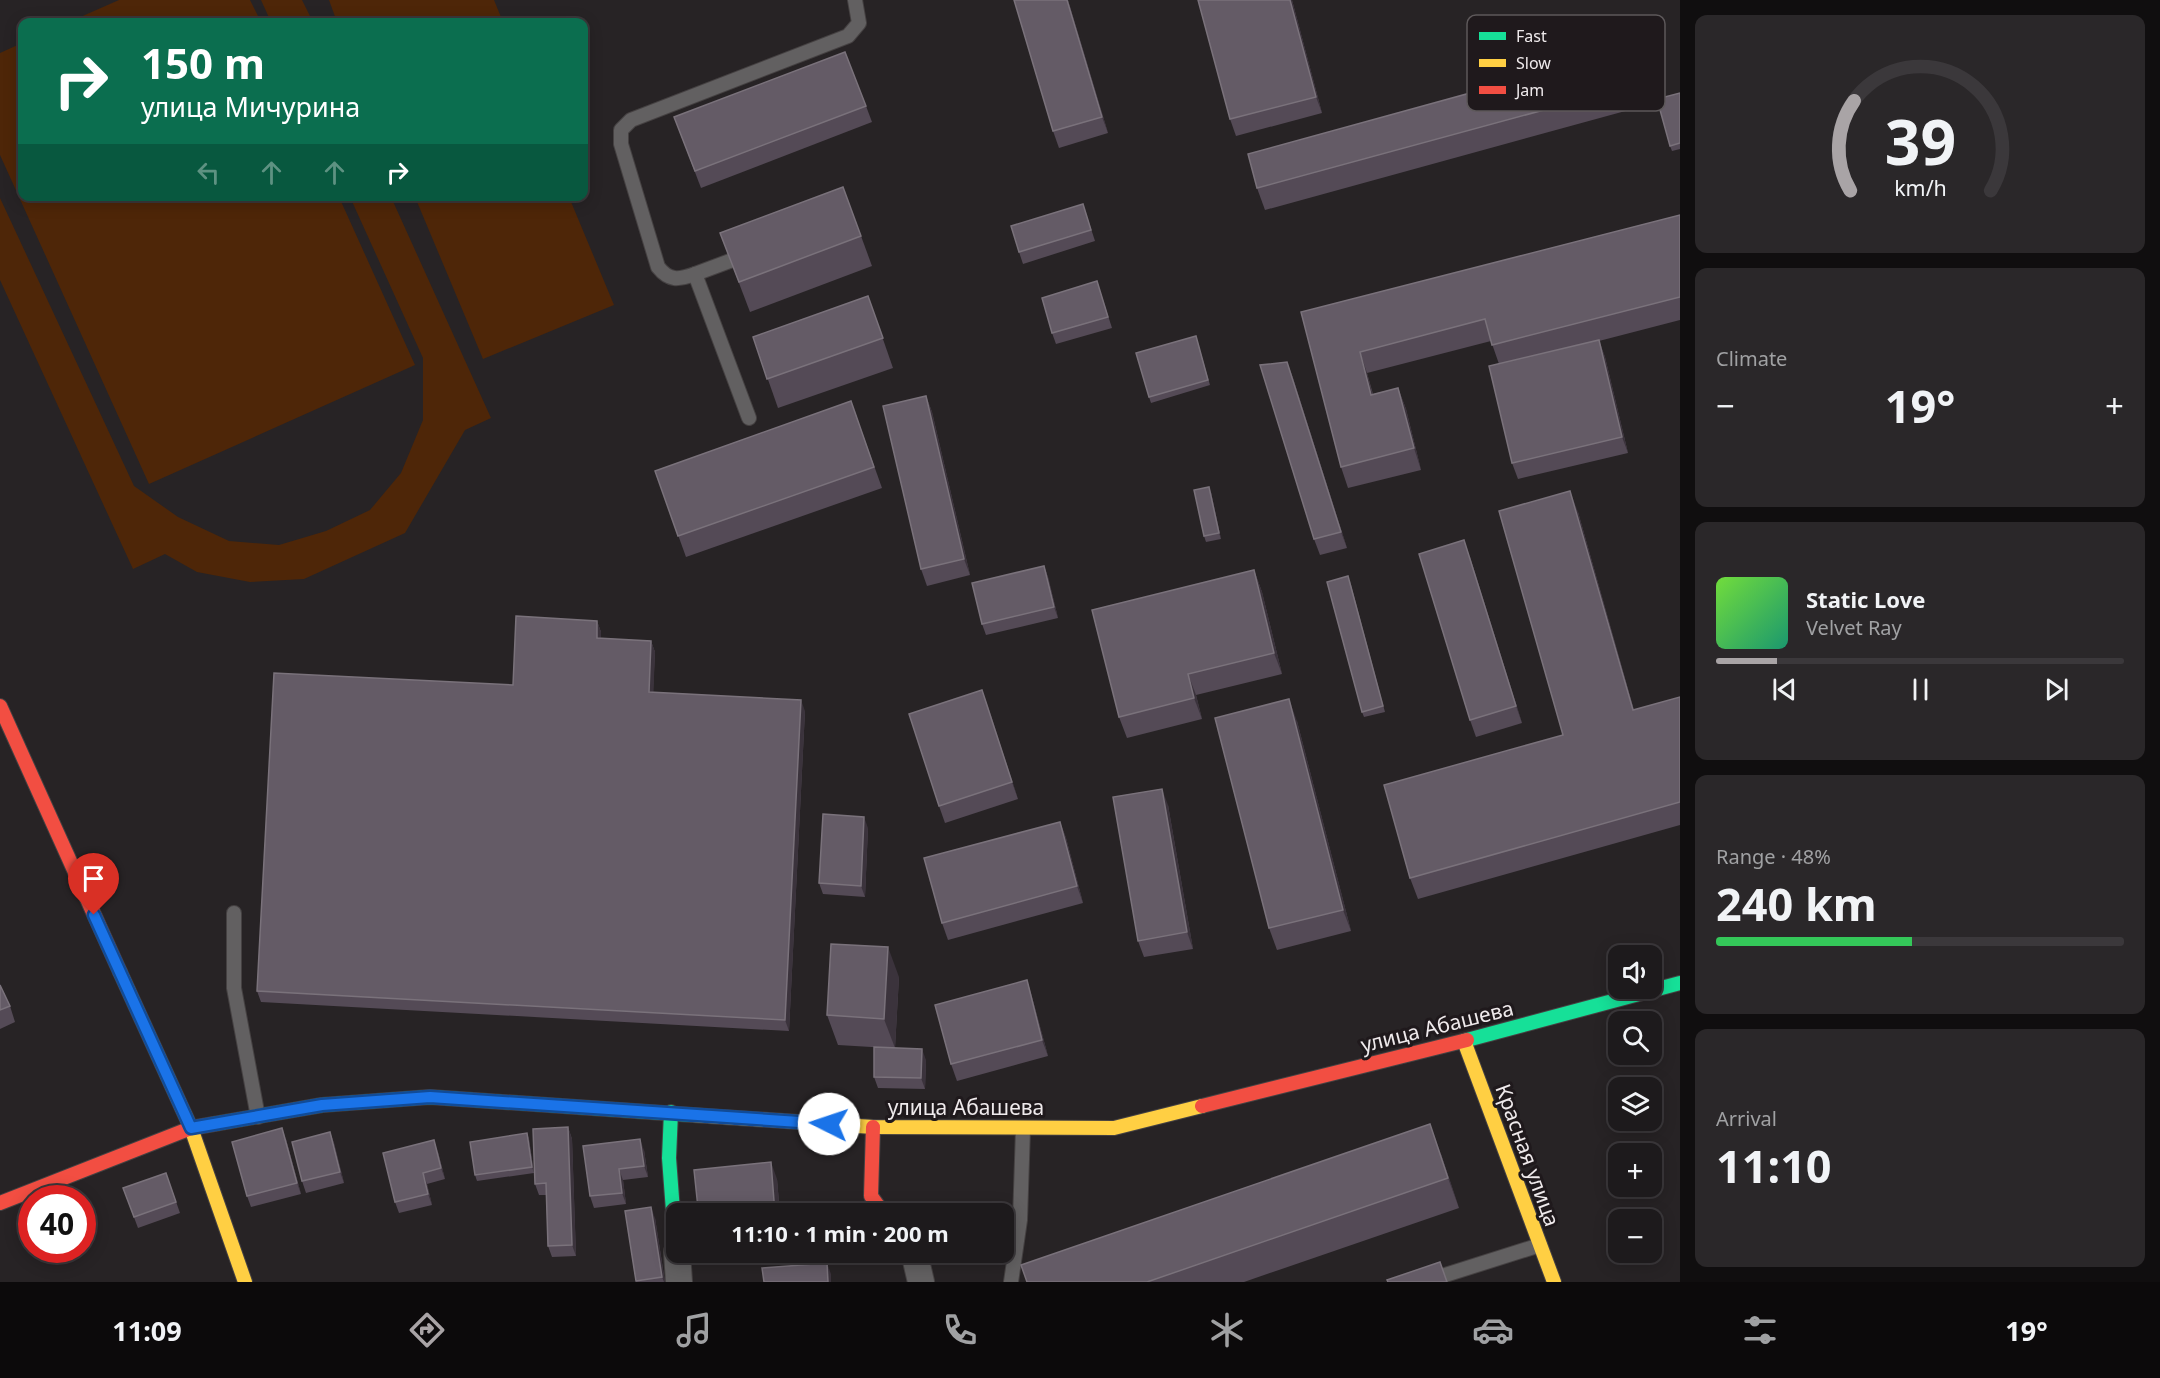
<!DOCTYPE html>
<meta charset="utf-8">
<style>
body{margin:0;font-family:"Noto Sans",sans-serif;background:#2a2729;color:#f1f3f6;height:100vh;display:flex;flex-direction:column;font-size:22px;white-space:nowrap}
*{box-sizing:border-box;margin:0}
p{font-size:20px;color:#a0a1a3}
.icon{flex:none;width:33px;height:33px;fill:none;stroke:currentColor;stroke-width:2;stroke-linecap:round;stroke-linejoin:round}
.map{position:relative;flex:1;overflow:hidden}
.side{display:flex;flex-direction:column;gap:15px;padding:15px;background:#100e0f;width:480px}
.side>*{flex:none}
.guide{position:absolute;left:18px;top:18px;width:570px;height:183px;border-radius:12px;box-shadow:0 3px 15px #0003,0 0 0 2px #3b383b;background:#0b6e4f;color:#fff;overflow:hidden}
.controls{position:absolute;left:1608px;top:945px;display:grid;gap:12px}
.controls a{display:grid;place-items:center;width:54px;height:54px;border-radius:12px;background:#1d1a1c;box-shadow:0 3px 15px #0003,0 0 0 2px #3b383b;font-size:30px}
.speed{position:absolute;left:18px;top:1185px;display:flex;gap:12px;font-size:30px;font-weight:700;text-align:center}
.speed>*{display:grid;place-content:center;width:78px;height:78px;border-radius:50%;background:#1d1a1c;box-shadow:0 3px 15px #0003,0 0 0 2px #3b383b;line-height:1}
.speed .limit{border:9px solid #d22;background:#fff;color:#111}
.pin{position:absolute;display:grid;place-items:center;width:51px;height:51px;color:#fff;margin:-62px -26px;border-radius:50% 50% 50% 0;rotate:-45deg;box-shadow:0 0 6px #0007}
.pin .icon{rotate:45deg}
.me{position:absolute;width:66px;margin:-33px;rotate:274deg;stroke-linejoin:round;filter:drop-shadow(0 0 4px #0008)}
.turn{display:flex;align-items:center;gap:21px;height:126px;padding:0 24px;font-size:27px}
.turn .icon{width:78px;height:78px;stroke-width:2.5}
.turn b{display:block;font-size:42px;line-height:51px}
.lanes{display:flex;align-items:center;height:57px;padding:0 24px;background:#0003;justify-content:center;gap:30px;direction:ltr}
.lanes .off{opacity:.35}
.big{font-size:45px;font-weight:700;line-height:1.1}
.side .widget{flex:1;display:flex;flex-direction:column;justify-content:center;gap:9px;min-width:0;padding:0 21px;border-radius:12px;background:#2a2729}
.side .dial{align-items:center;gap:0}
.dial svg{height:156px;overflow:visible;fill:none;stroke:#3b383b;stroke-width:7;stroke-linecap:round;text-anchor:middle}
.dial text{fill:#f1f3f6;stroke:none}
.song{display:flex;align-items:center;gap:18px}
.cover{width:72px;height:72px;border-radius:9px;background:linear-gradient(135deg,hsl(100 70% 55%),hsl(160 70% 35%))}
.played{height:6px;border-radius:3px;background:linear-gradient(90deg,#a9a4a6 15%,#3b383b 15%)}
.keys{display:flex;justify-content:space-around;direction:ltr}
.heat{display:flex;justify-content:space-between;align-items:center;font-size:33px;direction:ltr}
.charge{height:9px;border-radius:4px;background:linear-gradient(90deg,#34c759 48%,#3b383b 0)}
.trip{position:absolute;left:666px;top:1203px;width:348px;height:60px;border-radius:12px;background:#1d1a1c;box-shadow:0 3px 15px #0003,0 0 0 2px #3b383b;font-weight:700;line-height:60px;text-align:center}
.dock{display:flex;height:96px;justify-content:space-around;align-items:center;background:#0c0a0b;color:#a0a1a3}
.dock .icon{width:42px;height:42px}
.dock .on{color:#a9a4a6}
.dock b{font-size:27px;color:#f1f3f6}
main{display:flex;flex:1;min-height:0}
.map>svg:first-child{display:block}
.pitch{fill:#4e2608}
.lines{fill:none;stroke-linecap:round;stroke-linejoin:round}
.lane-casing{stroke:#454142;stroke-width:16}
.street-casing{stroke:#454142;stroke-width:28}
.fast-casing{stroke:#454142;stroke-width:16}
.slow-casing{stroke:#454142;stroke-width:16}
.jam-casing{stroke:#454142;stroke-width:16}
.lane{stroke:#626061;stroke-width:14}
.street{stroke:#626061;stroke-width:26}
.fast{stroke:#16e098;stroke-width:14}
.slow{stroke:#ffcf43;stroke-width:14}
.jam{stroke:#f24e42;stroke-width:14}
.wall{fill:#544a56}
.shaded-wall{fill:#3b333c}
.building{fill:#645b66;stroke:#7a727b;stroke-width:1.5}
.route-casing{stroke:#114b97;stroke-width:15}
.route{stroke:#1a73e8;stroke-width:10}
.labels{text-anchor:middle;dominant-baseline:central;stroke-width:6;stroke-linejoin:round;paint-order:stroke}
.street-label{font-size:21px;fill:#efeaec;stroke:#1f191c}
.key{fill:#1f191c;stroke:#5d585a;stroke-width:1.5}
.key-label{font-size:16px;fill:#efeaec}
</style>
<main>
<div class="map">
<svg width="1680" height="1282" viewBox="0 0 1680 1282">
<rect width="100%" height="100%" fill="#272325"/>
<g class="pitch">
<polygon points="119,0 250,0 261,22 69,22"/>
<polygon points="261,0 302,0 313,22 271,22"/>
<polygon points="329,0 494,0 503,22 337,22"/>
<polygon points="22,43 22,196 339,197 415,365 149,484 0,155 0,53"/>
<polygon points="350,197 391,197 491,418 465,430 405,533 304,579 250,582 197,572 165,554 133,569 0,280 0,198 134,486 178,517 229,541 279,545 326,531 370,510 401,473 423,420 423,358"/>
<polygon points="415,197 569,197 614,305 483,359"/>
</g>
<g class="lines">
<defs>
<g id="lane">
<polyline points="695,274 746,255"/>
<path d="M749,418L695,274C678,280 669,281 658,267L621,144V130L631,120L848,36L859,23L855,0"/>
<polyline points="234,913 234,988 258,1117"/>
<polyline points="1011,1282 1020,1220 1023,1129"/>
<polyline points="1423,1282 1540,1245"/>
</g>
<g id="street">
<polyline points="677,1252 679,1282"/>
<polyline points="914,1252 921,1282"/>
</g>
<g id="fast">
<polyline points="1467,1040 1680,983"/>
<polyline points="671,1112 669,1158 676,1251"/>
<polyline points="214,1124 322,1105 430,1097 693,1115"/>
</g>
<g id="slow">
<polyline points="120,972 191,1128 245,1282"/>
<polyline points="1464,1041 1554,1282"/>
<polyline points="693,1115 873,1127 1114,1128 1202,1106"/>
</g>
<g id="jam">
<polyline points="0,706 120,972"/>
<polyline points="1202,1106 1467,1040"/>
<polyline points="873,1127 871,1196 884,1214"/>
<polyline points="0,1203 191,1128 214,1124"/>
</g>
</defs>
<use href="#lane" class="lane-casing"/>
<use href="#street" class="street-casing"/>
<use href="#fast" class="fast-casing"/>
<use href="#slow" class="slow-casing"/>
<use href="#jam" class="jam-casing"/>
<use href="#lane" class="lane"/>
<use href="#street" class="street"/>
<use href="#fast" class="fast"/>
<use href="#slow" class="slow"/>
<use href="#jam" class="jam"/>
</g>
<g class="wall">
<polygon points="1068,0 1108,133 1059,148 1053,131"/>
<polygon points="1292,0 1322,113 1236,136 1230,119"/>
<polygon points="1619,76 1629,110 1265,210 1257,188"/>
<polygon points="1680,93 1680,149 1672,151 1670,146"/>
<polygon points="866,106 872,122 701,188 674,117"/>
<polygon points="1083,204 1095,241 1023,264 1019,252"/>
<polygon points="1680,215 1680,320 1599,341 1605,357 1628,453 1518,479 1512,463 1499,364 1491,341 1367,373 1373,394 1398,388 1406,409 1421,470 1348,488 1341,467 1301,312"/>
<polygon points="720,233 861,236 872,266 750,312"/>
<polygon points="1097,281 1112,328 1056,344 1052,333"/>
<polygon points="868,296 893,368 778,408 753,337"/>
<polygon points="1196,336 1210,385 1151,403 1149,397"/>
<polygon points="1287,362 1293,378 1347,548 1320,555 1314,539"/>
<polygon points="926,396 932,412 970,575 927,586 921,569"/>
<polygon points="851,401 882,488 686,557 655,471"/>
<polygon points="1211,492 1221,539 1206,542 1204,536"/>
<polygon points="1578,512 1634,710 1680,697 1680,825 1418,899 1410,878 1563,735"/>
<polygon points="1470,557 1522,723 1476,737 1470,720"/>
<polygon points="1044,566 1048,577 1058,618 986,635 982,624"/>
<polygon points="1254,570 1262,592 1282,674 1196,695 1202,719 1127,738 1119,717"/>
<polygon points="1350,581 1385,712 1364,717 1362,712"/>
<polygon points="597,621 601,632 601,638 651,641 655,652 653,692 805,711 789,1031 261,1002 257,991 513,685"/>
<polygon points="982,690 1018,799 945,823 939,806"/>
<polygon points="1297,721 1351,931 1277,950 1269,928"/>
<polygon points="1168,805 1193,949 1144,957 1138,941"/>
<polygon points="1060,822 1066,838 1083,903 948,940 942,923"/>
<polygon points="868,828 865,897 823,894 819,883"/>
<polygon points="899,977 895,1048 926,1060 925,1089 878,1088 874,1077 888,1048 838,1045 827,1015"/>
<polygon points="1027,980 1032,997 1048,1056 957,1081 951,1064"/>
<polygon points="0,985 10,1006 15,1022 0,1029"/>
<polygon points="568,1127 572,1139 576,1256 552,1257 548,1246 546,1195 539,1195 535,1184"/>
<polygon points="330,1132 334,1143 344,1183 306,1193 302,1181"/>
<polygon points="527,1133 529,1139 534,1173 477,1181 475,1175"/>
<polygon points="286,1139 301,1194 251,1207 247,1196"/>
<polygon points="583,1146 644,1150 648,1177 623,1180 626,1204 594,1208 590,1196"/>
<polygon points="438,1152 445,1179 427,1184 432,1205 399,1213 395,1202"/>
<polygon points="1441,1154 1459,1208 1244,1282 1027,1282"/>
<polygon points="166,1173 180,1213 138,1228 123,1188"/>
<polygon points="777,1179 780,1214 700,1214 698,1208"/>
<polygon points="625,1211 655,1218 665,1282 636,1282"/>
</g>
<g class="shaded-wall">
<polygon points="1067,0 1068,0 1108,133 1102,117"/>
<polygon points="1290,0 1292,0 1322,113 1316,97"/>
<polygon points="1612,54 1619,76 1629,110 1621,89"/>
<polygon points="1599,340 1605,357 1628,453 1622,437"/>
<polygon points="1360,352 1367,373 1378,416 1371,395"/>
<polygon points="1287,362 1293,378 1347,548 1341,532"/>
<polygon points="1398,388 1406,409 1421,470 1414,448"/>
<polygon points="926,396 932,412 970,575 964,559"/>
<polygon points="1209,487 1211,492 1221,539 1219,533"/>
<polygon points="1570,491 1578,512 1640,732 1633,710"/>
<polygon points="1464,540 1470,557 1522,723 1516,706"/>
<polygon points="1044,566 1048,577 1058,618 1054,607"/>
<polygon points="1254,570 1262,592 1282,674 1274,653"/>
<polygon points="597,621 601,632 601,649 597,638"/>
<polygon points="651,641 655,652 653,703 649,692"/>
<polygon points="1188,674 1196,695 1202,719 1194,698"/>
<polygon points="982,690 988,706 1018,799 1012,782"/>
<polygon points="1289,699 1297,721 1351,931 1343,910"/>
<polygon points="801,700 805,711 789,1031 785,1020"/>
<polygon points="1162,789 1168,805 1193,949 1187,932"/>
<polygon points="864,817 868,828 865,897 861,886"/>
<polygon points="1060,822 1066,838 1083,903 1077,886"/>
<polygon points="888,947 899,977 895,1048 884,1019"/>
<polygon points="1027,980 1032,997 1048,1056 1042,1040"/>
<polygon points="922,1049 926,1060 925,1089 921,1078"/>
<polygon points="1430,1124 1441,1154 1459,1208 1448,1178"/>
<polygon points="568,1127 572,1139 576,1256 572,1245"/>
<polygon points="282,1128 286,1139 301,1194 297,1183"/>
<polygon points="330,1132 334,1143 344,1183 340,1172"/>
<polygon points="527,1133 529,1139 534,1173 532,1167"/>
<polygon points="640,1139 644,1150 648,1177 644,1166"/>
<polygon points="434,1140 438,1152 445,1179 441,1168"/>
<polygon points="771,1162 777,1179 780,1214 775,1214"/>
<polygon points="619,1169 623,1180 626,1204 622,1193"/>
<polygon points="423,1173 427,1184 432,1205 428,1194"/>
<polygon points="651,1207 655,1218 665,1282 664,1282 662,1277"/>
<polygon points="827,1263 831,1274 831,1282 828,1282"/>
</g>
<g class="building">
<polygon points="1014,0 1067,0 1102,117 1053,131"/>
<polygon points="1198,0 1290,0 1316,97 1230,119"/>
<polygon points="845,52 866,106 695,171 674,117"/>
<polygon points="1612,54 1621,89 1257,188 1248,154"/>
<polygon points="1680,93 1680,143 1670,146 1657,99"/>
<polygon points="843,187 861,236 739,282 720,233"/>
<polygon points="1083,204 1091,230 1019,252 1011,226"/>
<polygon points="1680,215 1680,297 1492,345 1485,319 1360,352 1371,395 1398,388 1414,448 1341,467 1301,312"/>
<polygon points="1097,281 1108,317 1052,333 1042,298"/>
<polygon points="868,296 883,338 767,379 753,337"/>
<polygon points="1196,336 1208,380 1149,397 1136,353"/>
<polygon points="1599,340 1622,437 1512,463 1489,366"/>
<polygon points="1287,362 1341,532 1314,539 1260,365"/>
<polygon points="926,396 964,559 921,569 883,406"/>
<polygon points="851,401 874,467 678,536 655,471"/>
<polygon points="1209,487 1219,533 1204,536 1194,490"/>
<polygon points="1570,491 1633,710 1680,697 1680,802 1410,878 1384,785 1563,735 1499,511"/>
<polygon points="1464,540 1516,706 1470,720 1419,554"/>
<polygon points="1044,566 1054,607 982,624 972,583"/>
<polygon points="1254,570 1274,653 1188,674 1194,698 1119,717 1092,610"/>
<polygon points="1348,576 1383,706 1362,712 1327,582"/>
<polygon points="516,616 597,621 597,638 651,641 649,692 801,700 785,1020 257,991 274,673 513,685"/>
<polygon points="982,690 1012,782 939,806 909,714"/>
<polygon points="1289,699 1343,910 1269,928 1215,718"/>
<polygon points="1162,789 1187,932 1138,941 1113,797"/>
<polygon points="823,814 864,817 861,886 819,883"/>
<polygon points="1060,822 1077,886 942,923 924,858"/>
<polygon points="831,944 888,947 884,1019 827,1015"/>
<polygon points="1027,980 1042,1040 951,1064 935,1005"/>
<polygon points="0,985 10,1006 0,1010"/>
<polygon points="874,1047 922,1049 921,1078 874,1077"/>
<polygon points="1430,1124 1448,1178 1147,1282 1027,1282 1021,1265"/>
<polygon points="568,1127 572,1245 548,1246 546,1183 535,1184 533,1129"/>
<polygon points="282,1128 297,1183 247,1196 232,1142"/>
<polygon points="330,1132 340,1172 302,1181 292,1142"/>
<polygon points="527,1133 532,1167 475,1175 470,1142"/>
<polygon points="640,1139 644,1166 619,1169 622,1193 590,1196 583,1146"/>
<polygon points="434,1140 441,1168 423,1173 428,1194 395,1202 383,1153"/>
<polygon points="771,1162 775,1214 723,1214 722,1205 698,1208 694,1170"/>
<polygon points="166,1173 176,1202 134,1217 123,1188"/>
<polygon points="651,1207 662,1277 636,1281 625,1211"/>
<polygon points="1440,1262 1447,1282 1388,1282 1387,1280"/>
<polygon points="827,1263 828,1282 764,1282 762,1268"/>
</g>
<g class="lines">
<defs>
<polyline id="route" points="94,915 191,1128 322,1105 430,1097 829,1124"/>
</defs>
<use href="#route" class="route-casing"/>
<use href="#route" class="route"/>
</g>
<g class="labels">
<g class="street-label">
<text transform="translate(1437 1026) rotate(-14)">улица Абашева</text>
<text x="966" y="1107">улица Абашева</text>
<text transform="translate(1528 1155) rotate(70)">Красная улица</text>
</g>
</g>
<rect x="1467" y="15" width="198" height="96" rx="9" class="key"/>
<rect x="1479" y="32" width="27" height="8" fill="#16e098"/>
<rect x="1479" y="59" width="27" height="8" fill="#ffcf43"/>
<rect x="1479" y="86" width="27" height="8" fill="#f24e42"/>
<g class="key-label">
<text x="1516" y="42">Fast</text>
<text x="1516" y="69">Slow</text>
<text x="1516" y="96">Jam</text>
</g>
</svg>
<div class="controls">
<a><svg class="icon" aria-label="sound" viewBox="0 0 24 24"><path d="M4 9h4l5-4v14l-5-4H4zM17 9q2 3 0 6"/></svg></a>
<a><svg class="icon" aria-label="search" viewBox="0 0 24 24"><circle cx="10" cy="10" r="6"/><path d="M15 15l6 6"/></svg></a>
<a><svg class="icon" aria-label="layers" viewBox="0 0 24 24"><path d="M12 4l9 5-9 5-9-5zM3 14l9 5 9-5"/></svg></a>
<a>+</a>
<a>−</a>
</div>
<div class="speed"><div class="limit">40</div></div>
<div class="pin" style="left:94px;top:915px;background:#d93025"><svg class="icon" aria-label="arrive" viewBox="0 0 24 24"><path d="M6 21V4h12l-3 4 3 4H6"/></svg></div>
<svg class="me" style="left:829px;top:1124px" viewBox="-20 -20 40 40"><circle r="19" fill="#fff"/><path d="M0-13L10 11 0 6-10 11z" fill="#1a73e8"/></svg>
<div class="trip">11:10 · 1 min · 200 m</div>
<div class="guide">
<div class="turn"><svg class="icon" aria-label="right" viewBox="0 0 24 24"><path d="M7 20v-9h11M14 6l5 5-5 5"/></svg><div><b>150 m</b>улица Мичурина</div></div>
<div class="lanes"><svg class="icon off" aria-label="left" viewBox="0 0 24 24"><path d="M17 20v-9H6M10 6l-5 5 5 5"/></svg><svg class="icon off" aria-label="ahead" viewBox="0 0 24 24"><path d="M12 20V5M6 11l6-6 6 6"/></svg><svg class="icon off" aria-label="ahead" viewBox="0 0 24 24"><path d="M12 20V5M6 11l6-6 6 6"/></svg><svg class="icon" aria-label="right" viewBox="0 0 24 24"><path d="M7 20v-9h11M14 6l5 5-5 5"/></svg></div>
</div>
</div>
<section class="side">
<div class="widget dial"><svg viewBox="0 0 100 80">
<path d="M14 69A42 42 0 1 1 86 69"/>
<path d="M14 69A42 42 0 0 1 16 23" stroke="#a9a4a6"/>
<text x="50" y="56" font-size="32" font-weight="700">39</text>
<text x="50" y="72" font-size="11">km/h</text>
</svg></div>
<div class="widget"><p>Climate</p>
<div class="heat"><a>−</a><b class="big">19°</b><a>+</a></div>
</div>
<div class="widget">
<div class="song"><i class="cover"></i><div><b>Static Love</b><p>Velvet Ray</p></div></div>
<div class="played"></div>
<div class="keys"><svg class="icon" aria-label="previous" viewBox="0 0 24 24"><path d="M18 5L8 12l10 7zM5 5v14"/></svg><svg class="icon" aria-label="pause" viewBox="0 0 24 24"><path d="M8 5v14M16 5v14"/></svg><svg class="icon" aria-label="next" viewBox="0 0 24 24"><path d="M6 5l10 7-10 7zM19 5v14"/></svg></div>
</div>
<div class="widget"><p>Range · 48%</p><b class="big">240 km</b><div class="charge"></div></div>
<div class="widget"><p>Arrival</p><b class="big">11:10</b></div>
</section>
</main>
<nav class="dock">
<b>11:09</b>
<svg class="icon on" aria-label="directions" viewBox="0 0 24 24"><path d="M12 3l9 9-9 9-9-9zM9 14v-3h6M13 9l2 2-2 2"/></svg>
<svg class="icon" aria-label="music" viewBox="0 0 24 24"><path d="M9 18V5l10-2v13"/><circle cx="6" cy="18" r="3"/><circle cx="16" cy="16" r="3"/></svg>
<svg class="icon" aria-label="phone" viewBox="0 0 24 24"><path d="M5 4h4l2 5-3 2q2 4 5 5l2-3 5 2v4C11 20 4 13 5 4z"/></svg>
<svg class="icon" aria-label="climate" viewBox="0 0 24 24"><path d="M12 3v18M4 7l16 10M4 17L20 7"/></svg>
<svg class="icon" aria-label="car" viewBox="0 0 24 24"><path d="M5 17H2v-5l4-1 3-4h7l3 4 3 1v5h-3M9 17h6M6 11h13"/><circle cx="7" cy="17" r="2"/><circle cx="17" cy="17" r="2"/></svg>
<svg class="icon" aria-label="filters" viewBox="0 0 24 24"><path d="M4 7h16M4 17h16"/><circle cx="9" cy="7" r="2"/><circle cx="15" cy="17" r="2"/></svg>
<b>19°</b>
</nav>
